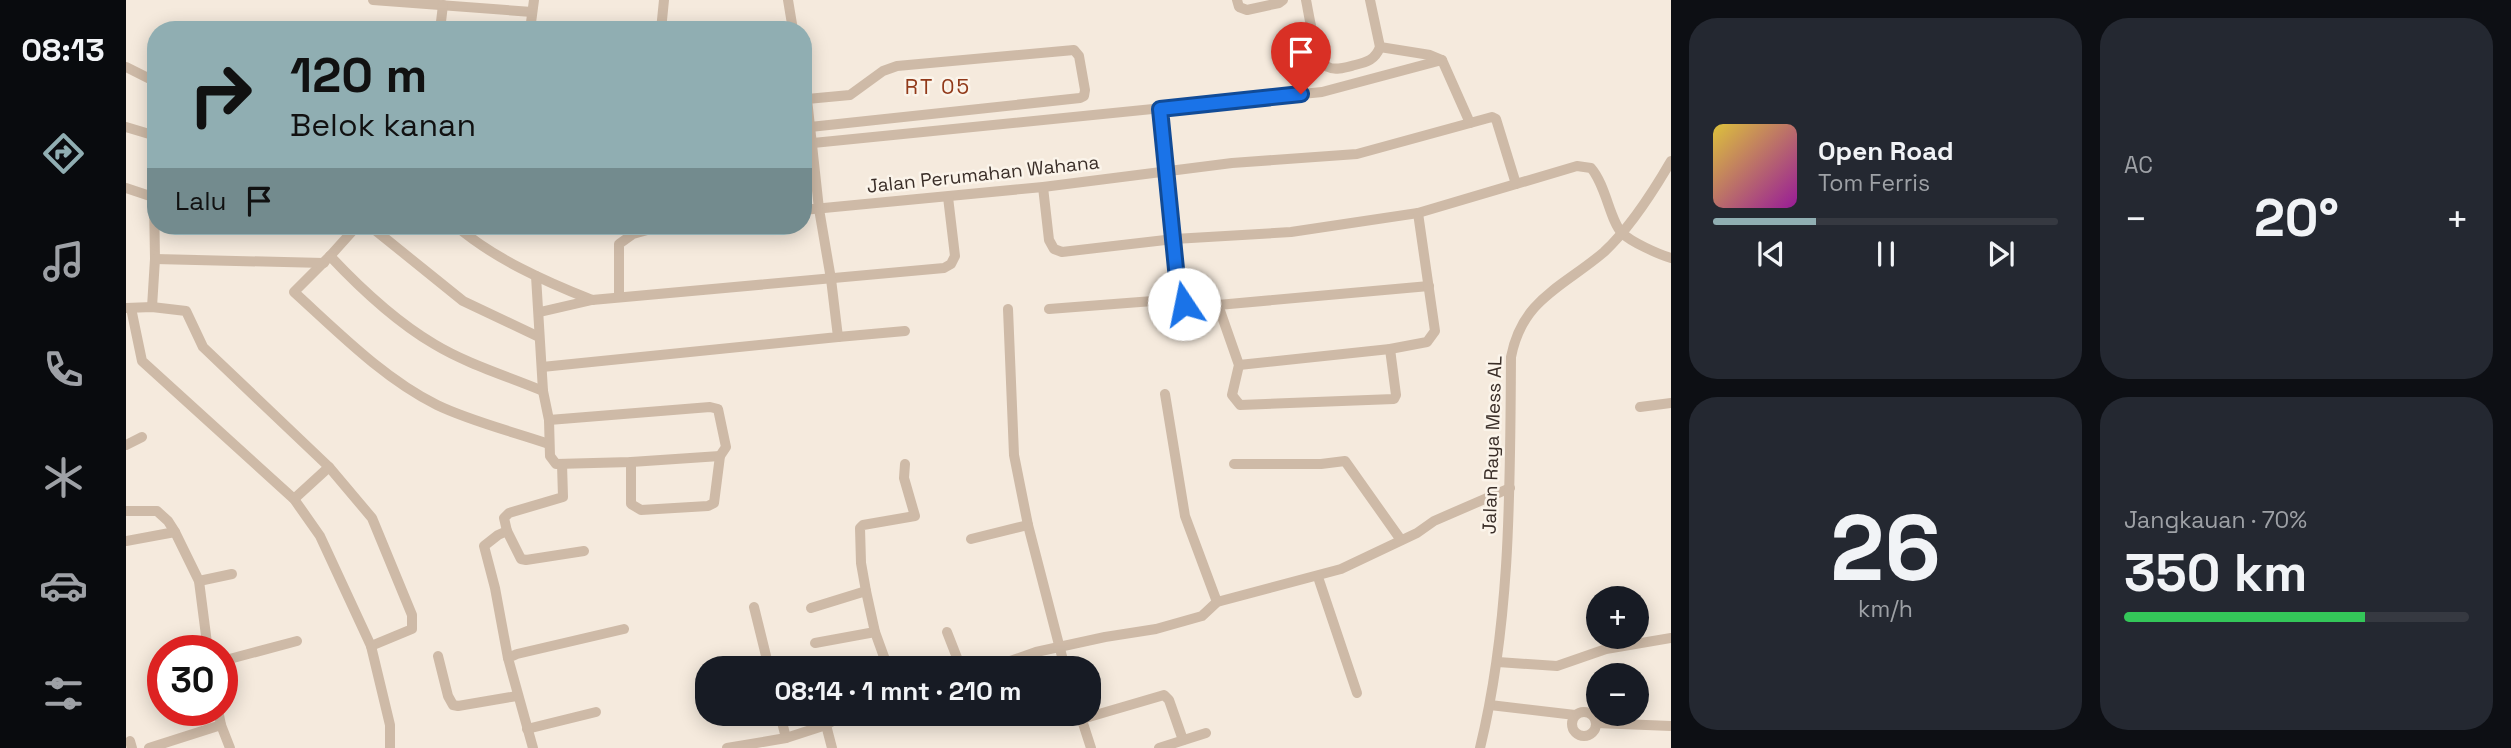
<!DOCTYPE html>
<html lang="id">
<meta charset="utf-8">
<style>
body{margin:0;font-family:"Space Grotesk",sans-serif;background:#242831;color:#f1f3f6;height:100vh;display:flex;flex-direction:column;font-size:26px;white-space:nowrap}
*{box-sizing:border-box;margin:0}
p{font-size:23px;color:#9ea1a6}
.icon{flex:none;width:38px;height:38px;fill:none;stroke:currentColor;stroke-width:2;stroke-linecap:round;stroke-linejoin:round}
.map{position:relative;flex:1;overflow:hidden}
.details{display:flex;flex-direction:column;gap:18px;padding:18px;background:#0d0f14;width:840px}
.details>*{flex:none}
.banner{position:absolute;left:21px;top:21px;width:665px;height:214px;border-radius:28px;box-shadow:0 4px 18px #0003;background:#90aeb2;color:#111;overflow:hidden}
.tools{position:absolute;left:1460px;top:586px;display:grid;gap:14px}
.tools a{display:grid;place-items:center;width:63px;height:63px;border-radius:50%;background:#171b24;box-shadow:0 4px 18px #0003;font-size:35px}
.speed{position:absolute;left:21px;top:635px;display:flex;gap:14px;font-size:35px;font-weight:700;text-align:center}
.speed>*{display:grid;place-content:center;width:91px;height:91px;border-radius:50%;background:#171b24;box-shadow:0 4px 18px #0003;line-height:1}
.speed .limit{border:10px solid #d22;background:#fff;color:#111}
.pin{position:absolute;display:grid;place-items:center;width:60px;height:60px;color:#fff;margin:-72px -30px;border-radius:50% 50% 50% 0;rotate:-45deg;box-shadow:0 0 7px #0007}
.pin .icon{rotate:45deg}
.me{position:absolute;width:77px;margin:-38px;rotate:349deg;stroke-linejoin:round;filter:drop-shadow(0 0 5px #0008)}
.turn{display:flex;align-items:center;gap:24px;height:147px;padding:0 28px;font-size:32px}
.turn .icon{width:91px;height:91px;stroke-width:2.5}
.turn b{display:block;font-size:49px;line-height:60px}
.then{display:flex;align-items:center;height:66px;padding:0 28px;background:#0003;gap:14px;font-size:26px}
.big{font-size:52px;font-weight:700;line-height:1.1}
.details .widget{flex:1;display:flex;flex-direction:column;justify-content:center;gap:10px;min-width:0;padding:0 24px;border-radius:28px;background:#242831}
.details .dial{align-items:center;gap:0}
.dial b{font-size:91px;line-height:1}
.song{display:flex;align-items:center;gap:21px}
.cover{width:84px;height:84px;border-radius:10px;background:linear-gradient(135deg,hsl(50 70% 55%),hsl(300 70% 35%))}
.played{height:7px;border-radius:4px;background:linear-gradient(90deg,#90aeb2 30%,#363941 30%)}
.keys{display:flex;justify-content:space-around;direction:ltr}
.heat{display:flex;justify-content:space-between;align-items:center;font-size:38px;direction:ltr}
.charge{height:10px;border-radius:5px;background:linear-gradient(90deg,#34c759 70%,#363941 0)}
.details .tiles{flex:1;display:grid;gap:18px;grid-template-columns:repeat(2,1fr)}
.trip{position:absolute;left:569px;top:656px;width:406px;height:70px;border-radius:28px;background:#171b24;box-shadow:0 4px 18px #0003;font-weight:700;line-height:70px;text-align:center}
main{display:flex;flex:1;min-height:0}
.tabs{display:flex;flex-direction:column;width:126px;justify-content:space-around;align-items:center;background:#090b0e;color:#9ea1a6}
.tabs .icon{width:49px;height:49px}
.tabs .active{color:#90aeb2}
.tabs b{font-size:32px;color:#f1f3f6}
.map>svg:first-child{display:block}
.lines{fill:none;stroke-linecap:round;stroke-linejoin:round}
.minor{stroke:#cebaa7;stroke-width:10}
.route-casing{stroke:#114b97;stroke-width:18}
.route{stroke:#1a73e8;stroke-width:12}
.labels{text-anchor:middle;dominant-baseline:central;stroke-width:5;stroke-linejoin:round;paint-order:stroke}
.street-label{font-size:19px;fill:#3a2e28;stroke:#fbf4ea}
.neighbourhood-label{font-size:21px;letter-spacing:2px;fill:#913919;stroke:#fbf4ea}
</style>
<main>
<nav class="tabs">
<b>08:13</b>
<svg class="icon active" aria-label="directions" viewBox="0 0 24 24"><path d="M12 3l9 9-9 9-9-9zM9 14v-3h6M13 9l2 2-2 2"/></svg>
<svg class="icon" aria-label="music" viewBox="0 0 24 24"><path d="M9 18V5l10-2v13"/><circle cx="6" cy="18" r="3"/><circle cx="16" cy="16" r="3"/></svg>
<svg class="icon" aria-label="phone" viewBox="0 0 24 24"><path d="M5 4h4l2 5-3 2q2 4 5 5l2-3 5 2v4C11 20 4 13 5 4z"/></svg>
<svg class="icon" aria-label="climate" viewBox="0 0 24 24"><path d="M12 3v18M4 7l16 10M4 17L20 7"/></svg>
<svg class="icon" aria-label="car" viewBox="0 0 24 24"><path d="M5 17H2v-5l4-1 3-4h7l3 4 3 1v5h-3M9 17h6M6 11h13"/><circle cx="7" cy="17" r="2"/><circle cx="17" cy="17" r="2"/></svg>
<svg class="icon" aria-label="filters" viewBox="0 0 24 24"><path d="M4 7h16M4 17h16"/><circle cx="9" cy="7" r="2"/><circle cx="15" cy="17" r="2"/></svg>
</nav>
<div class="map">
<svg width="1545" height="748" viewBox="0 0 1545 748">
<rect width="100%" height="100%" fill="#f5eadd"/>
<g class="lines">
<g class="minor">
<polyline points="247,0 406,12"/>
<polyline points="662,0 667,30"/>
<polyline points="1111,0 1113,7 1121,10 1153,3 1157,0"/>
<path d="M1180,0C1183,14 1189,60 1202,67C1209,71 1221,67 1229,65C1241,62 1249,60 1254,47L1244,0"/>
<polyline points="314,30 317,5"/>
<polyline points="404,30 408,0"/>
<polyline points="535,30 538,0"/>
<polyline points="1254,47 1304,55 1316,60 1344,123"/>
<polyline points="0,67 26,80 29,259 26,307"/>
<polyline points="681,99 724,95 757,71 771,66 948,50 953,56 959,90 958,96 954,98 684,127"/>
<polyline points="1034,109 1053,299"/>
<polyline points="0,127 30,136"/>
<polyline points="677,144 1196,92 1316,60"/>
<path d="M917,187L923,240L928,249L936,252L1048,239L1165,232L1292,213L1451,166L1465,168C1480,185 1484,221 1496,233C1505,242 1532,254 1545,258"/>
<polyline points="0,188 30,198"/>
<polyline points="677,210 917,187 1106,163 1231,154 1366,117 1370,119 1390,184"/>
<path d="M231,226L204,256L168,292C212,332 257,378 311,405C344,421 388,432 423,444"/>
<polyline points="244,226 337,301 413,337"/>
<path d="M330,226C369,259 418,281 466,300L818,268L825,264L829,256L822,197"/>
<path d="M204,256C235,289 269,321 308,344C341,364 381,376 417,391"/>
<polyline points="29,259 198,263"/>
<polyline points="410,276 417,391 423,420 424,456 430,464 505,462 594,456"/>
<polyline points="493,297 493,244 507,234 536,226"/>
<polyline points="1092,305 1113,365 1106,395 1114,405 1268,399 1270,395 1264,349"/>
<polyline points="0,308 26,307 60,311 77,347 203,467 246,518 286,615 286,629 245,646"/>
<polyline points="5,308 16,361 168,499 194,536 245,646 264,725 264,748"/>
<polyline points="882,309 888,455 902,525 939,668"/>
<path d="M923,309L1053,299C1062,310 1079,305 1092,305L1303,286"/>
<polyline points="414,312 466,300"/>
<polyline points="712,337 779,331"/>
<polyline points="1113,365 1264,349 1301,342 1309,331 1292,213"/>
<polyline points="416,367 712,337 705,279 693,209 681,99 677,86"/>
<polyline points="1039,394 1059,516 1091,602"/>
<polyline points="1514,407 1545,403"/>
<polyline points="423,420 584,407 592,409 600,447 594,456 588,503 582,506 515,510 505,504 505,462"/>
<polyline points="0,445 16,437"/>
<polyline points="1108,464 1195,464 1219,461 1275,540"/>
<polyline points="168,499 203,467"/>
<polyline points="0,511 31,511 42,521 49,532 73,581 82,651"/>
<polyline points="381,531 395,559 400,560 458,551"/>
<polyline points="845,539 902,525"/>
<polyline points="0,541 49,532"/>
<polyline points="1192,577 1231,693"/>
<polyline points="73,581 106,574"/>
<polyline points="740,591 735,563 734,528 737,525 789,516 778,478 779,464"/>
<polyline points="628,607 643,668"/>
<polyline points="685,608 740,591 749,632 762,668"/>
<polyline points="821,632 835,668"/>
<polyline points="689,643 749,632"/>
<polyline points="312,656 322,696 327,705 332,706 391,696"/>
<polyline points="382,658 369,588 358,546 372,535 381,531 378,518 383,513 437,497 436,464"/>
<polyline points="96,661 171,641"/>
<polyline points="1372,662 1431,666 1480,649 1545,638"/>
<polyline points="864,668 910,652 979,637 1030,629 1076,616 1091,602 1215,569 1291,533 1308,521 1384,488"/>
<polyline points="1364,705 1449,715"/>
<polyline points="92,710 95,725 104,748"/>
<circle cx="1458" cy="724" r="12"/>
<polyline points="654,714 660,738"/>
<polyline points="954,714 965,748"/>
<polyline points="956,719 1038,695 1043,700 1057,740"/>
<polyline points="1470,723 1545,726"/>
<polyline points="401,729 470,712"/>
<polyline points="4,741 6,748"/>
<polyline points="23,748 95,725"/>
<polyline points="407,748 382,658 391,654 498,629"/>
<polyline points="601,748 660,738 700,725"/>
<polyline points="706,748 700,725 719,714"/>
<polyline points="1033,748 1080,733"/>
<path d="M1354,748C1385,621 1384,488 1385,357C1396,299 1437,287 1478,252C1504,228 1527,192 1545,161"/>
</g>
</g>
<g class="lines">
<defs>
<polyline id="route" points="1058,304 1053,299 1034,109 1175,94"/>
</defs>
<use href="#route" class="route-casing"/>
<use href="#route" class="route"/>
</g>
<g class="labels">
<g class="street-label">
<text transform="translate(857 174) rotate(-6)">Jalan Perumahan Wahana</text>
<text transform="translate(1366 445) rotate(-88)">Jalan Raya Mess AL</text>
</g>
<g class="neighbourhood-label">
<text x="812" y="86">RT 05</text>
</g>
</g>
</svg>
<div class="tools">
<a>+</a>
<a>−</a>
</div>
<div class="speed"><div class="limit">30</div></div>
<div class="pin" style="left:1175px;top:94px;background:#d93025"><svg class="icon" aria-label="arrive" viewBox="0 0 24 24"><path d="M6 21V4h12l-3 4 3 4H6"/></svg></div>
<svg class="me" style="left:1058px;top:304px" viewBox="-20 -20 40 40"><circle r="19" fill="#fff"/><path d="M0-13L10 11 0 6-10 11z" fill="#1a73e8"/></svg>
<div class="trip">08:14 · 1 mnt · 210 m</div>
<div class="banner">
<div class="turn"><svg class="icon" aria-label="right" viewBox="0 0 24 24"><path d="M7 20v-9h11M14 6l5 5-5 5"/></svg><div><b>120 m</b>Belok kanan</div></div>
<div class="then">Lalu<svg class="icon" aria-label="arrive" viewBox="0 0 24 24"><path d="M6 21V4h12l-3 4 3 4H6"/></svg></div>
</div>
</div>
<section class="details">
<div class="tiles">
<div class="widget">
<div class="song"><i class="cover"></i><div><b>Open Road</b><p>Tom Ferris</p></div></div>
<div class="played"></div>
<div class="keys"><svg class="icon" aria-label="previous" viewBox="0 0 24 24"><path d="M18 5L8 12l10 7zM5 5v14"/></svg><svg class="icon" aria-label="pause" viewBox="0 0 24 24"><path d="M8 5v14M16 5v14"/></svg><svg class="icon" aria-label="next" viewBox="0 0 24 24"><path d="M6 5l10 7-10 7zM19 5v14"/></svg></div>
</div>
<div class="widget"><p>AC</p>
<div class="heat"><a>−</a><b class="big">20°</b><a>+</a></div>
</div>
<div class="widget dial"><b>26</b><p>km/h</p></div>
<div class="widget"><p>Jangkauan · 70%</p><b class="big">350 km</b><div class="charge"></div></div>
</div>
</section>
</main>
